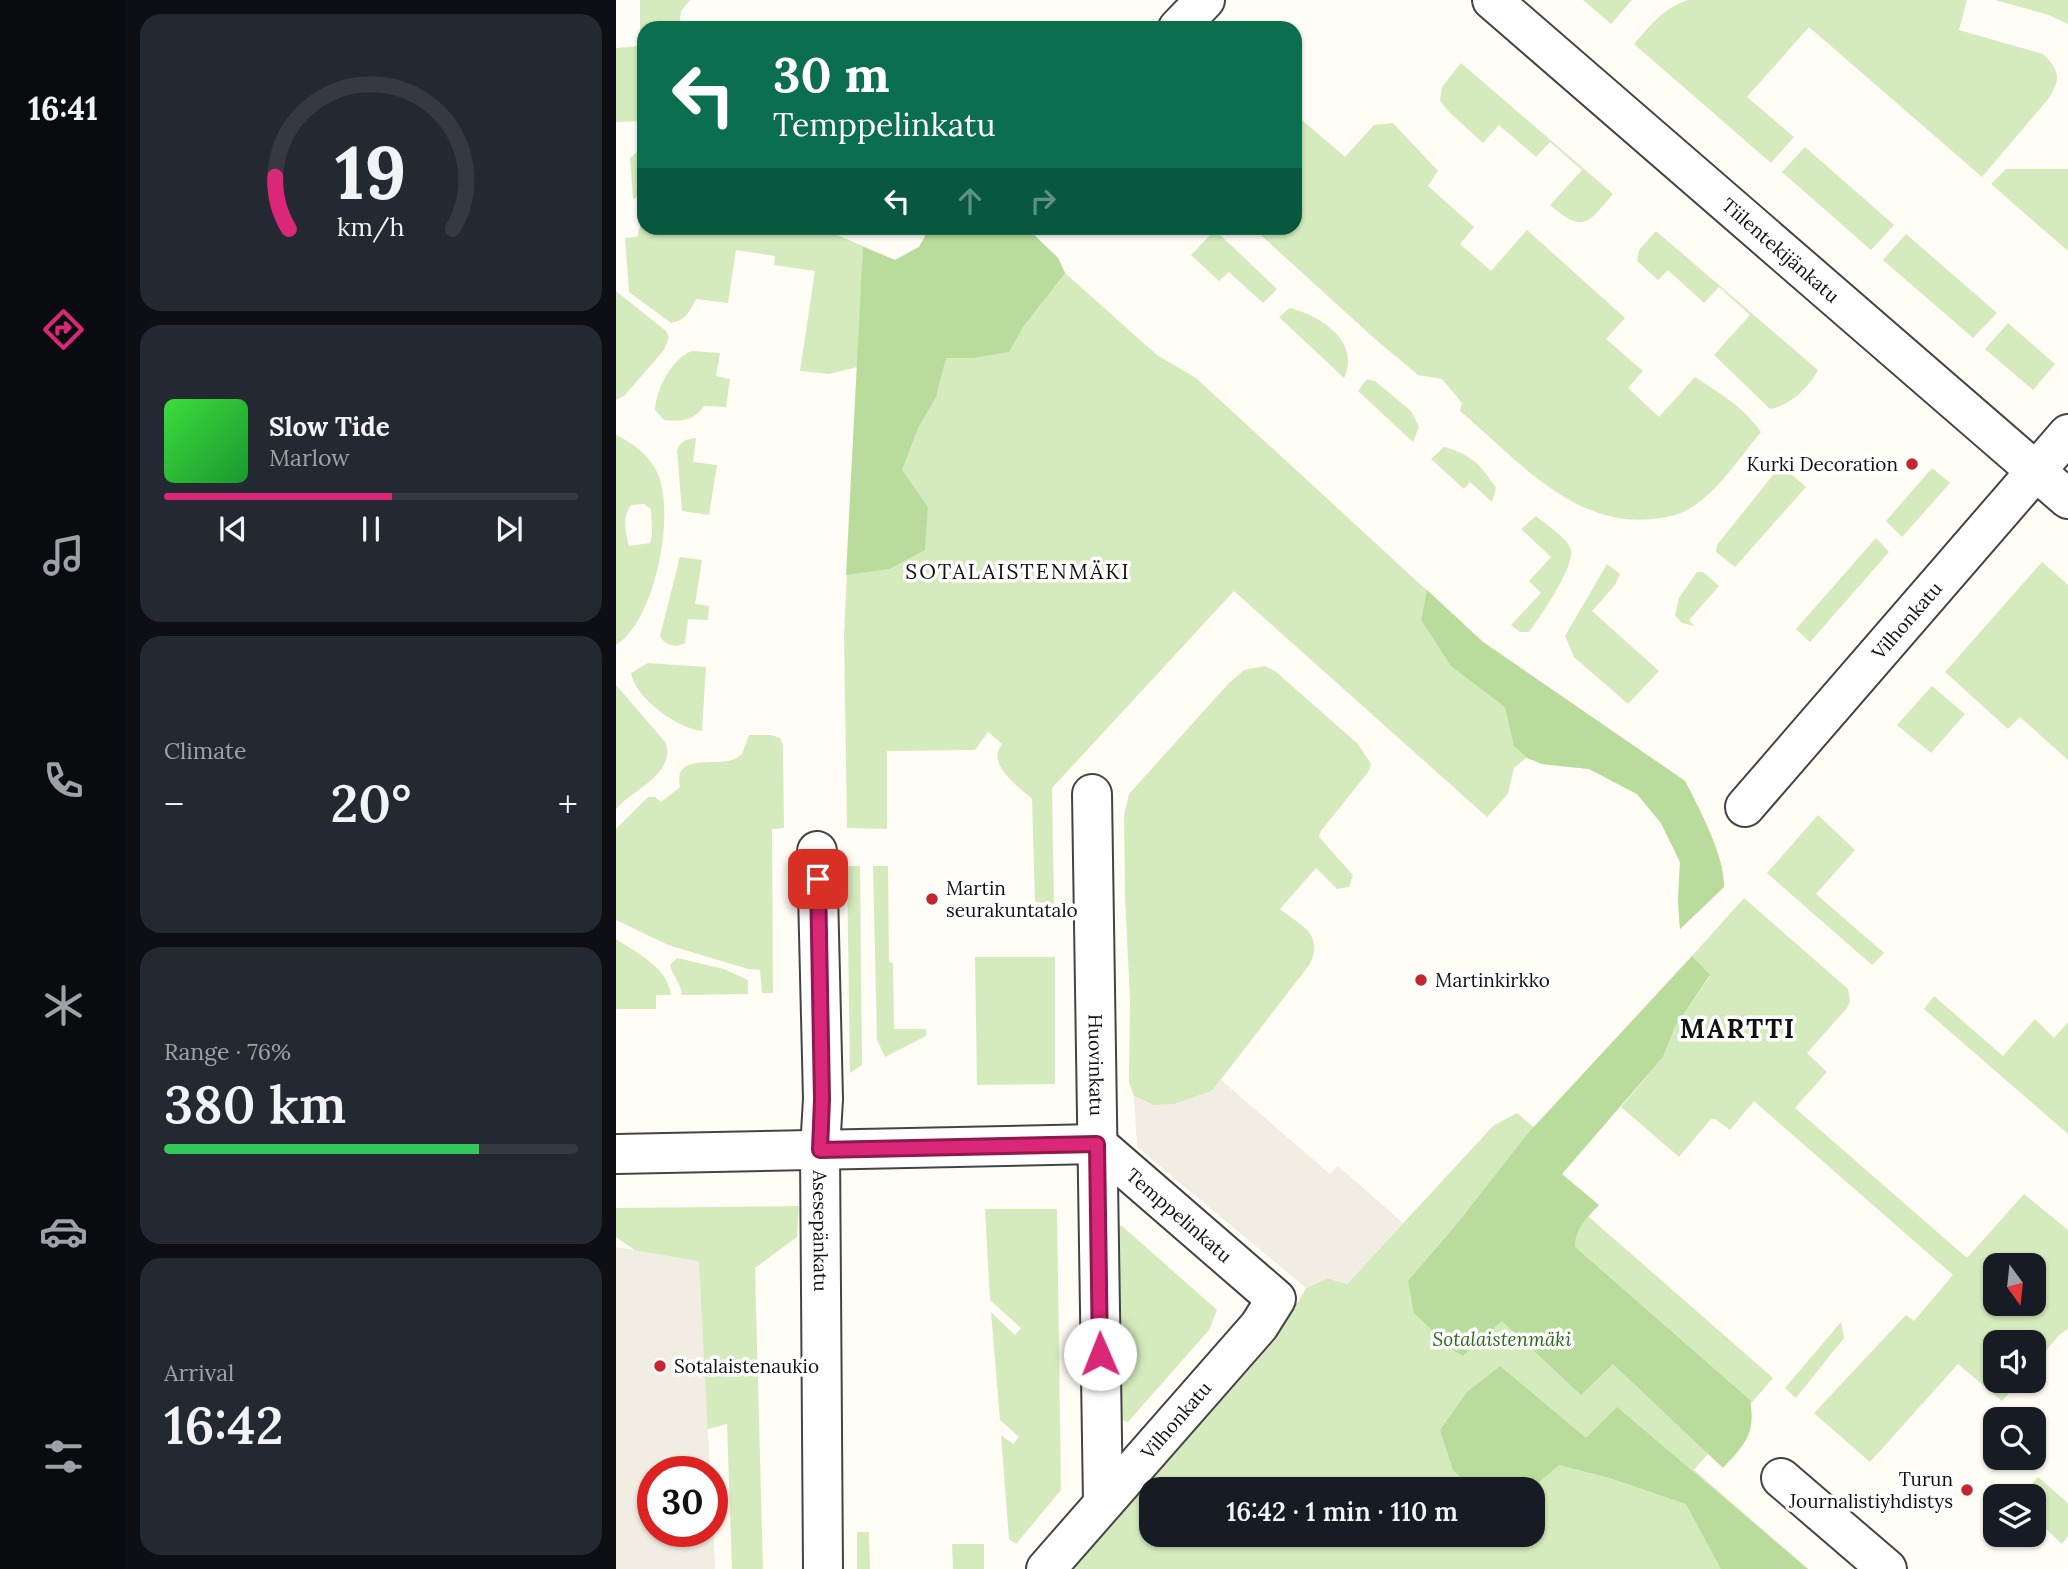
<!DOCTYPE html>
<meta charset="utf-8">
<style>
body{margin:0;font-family:Lora,serif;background:#242831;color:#f1f3f6;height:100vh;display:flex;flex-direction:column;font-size:26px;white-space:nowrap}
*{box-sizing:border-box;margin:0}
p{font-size:23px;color:#9ea1a6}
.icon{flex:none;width:38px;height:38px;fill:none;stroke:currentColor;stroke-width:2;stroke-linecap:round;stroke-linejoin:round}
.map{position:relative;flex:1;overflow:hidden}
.details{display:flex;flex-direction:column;gap:14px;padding:14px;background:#0d0f14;width:490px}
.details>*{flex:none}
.hud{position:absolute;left:21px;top:21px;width:665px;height:214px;border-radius:21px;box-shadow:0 2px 5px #0004;background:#0b6e4f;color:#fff;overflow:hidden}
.needle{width:46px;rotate:165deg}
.controls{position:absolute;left:1367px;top:1253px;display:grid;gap:14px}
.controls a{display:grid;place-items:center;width:63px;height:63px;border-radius:14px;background:#171b24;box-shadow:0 2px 5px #0004;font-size:35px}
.speed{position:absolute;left:21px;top:1456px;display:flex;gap:14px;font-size:35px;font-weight:700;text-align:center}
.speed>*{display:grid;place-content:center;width:91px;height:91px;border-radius:50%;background:#171b24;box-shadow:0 2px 5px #0004;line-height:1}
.speed .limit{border:10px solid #d22;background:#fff;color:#111}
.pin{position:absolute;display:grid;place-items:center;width:60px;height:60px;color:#fff;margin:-30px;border-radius:14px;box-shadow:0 4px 10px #0006}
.me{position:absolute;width:77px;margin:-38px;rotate:359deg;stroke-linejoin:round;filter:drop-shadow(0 0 5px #0008)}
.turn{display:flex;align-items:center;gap:24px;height:147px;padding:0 21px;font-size:32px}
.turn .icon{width:91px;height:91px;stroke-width:2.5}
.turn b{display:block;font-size:49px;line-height:60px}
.lanes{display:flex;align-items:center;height:66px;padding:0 21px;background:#0003;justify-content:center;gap:35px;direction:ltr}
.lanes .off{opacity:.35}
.big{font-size:52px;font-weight:600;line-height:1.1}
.details .card{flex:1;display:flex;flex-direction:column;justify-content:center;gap:10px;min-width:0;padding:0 24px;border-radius:21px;background:#242831}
.details .dial{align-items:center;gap:0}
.dial svg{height:182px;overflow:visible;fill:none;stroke:#363941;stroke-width:7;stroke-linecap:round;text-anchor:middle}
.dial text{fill:#f1f3f6;stroke:none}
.song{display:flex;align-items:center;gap:21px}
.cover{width:84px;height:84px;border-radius:10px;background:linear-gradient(135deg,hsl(120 70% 55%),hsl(130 70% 35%))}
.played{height:7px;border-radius:4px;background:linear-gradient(90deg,#db2777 55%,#363941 55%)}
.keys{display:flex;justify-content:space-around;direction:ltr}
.heat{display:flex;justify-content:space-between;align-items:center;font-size:38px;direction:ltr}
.charge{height:10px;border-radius:5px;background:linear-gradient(90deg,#34c759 76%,#363941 0)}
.trip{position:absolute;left:523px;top:1477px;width:406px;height:70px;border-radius:21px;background:#171b24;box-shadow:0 2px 5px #0004;font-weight:600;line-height:70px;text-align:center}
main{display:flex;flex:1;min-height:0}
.dock{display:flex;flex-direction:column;width:126px;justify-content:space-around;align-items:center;background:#090b0e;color:#9ea1a6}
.dock .icon{width:49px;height:49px}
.dock .selected{color:#db2777}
.dock b{font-size:32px;color:#f1f3f6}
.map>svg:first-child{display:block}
.green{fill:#d5ebbd;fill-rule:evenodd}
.forest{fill:#b9dc9c}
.plaza{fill:#f1ede2}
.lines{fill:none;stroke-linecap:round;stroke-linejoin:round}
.minor-casing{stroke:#444;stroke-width:42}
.minor{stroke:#fff;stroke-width:38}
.route-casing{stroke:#8e194d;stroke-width:18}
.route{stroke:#db2777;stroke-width:12}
.poi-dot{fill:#c4262e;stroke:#fff;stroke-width:2.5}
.labels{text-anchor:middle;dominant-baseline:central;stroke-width:7;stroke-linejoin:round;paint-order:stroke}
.street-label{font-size:19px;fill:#111;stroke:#fff}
.poi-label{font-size:19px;fill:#111;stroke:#fff;text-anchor:start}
.park-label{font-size:19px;font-style:italic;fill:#2f6b1f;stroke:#fff}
.neighbourhood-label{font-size:21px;letter-spacing:2px;fill:#111;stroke:#fff}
.district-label{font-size:26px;font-weight:bold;letter-spacing:2px;fill:#111;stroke:#fff}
</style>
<main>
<nav class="dock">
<b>16:41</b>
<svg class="icon selected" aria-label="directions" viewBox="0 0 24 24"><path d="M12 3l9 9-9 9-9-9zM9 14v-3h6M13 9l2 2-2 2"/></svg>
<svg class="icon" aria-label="music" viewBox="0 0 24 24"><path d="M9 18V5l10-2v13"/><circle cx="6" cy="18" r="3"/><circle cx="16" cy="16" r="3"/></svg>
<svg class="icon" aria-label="phone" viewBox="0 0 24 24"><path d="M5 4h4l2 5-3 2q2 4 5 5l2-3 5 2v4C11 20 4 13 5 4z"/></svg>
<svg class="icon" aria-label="climate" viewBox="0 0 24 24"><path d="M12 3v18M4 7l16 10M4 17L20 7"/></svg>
<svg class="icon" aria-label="car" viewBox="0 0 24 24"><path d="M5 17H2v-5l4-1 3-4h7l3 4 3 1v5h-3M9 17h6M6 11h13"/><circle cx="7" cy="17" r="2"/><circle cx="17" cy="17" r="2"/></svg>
<svg class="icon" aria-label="filters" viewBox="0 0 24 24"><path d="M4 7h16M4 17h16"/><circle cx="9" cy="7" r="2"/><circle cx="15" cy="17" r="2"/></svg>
</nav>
<section class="details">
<div class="card dial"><svg viewBox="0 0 100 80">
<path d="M14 69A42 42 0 1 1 86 69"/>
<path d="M14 69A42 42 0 0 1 8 46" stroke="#db2777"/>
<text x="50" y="56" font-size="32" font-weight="700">19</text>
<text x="50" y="72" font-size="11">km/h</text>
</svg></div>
<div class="card">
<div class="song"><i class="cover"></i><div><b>Slow Tide</b><p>Marlow</p></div></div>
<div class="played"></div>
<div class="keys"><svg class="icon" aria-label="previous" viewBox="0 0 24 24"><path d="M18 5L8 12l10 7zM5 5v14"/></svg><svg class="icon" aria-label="pause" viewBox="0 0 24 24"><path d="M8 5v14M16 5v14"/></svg><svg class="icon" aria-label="next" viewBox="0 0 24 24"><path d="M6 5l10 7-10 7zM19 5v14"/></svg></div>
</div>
<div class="card"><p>Climate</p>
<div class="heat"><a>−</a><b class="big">20°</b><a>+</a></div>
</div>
<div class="card"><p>Range · 76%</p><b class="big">380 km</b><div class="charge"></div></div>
<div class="card"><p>Arrival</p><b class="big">16:42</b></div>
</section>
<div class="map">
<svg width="1452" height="1569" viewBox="0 0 1452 1569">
<rect width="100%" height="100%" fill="#fffdf5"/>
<g class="green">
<polygon points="24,0 74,0 65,11 63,28 28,28 28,121 0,122 0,48 24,46"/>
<polygon points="967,0 1016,0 995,24"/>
<path d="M1072,0H1351L1343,30L1427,54C1444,71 1445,78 1433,98L1366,177L1193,27L1131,97L1178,137L1155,163L1018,44C1035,25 1047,8 1072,0Z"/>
<polygon points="1379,0 1452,0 1452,24 1430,14"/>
<path d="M845,63L997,194C971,224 968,234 934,205L966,170L934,142L920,157L883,125L867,143L834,113L824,101L826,87Z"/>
<path d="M679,114L729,157L758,125L777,123L822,171L812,186L858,227L844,244L875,271L911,230L1009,318L990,339L1027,371L1012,388L1043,417L1079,377C1103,393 1129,408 1145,432C1123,458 1103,491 1073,509C1063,515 1049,518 1037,519C957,528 899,457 844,411L846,403L826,379L802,375L759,339L637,228H679Z"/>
<polygon points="28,146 28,194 17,199 14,158"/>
<polygon points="1189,147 1278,225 1255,250 1166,172"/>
<polygon points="1390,169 1452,169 1452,251 1375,184"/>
<path d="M28,212V228H205L279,260L303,247L313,228H411L442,258L449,273L541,355L580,378L867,642L1069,781C1083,808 1109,857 1108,887L1064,929L1062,902L1064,862L1045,823L1021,794L973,769L926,764L910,758L898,768L892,794L871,817L618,591L436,788L438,904L419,902L416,799C402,786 370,765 386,744L372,732L359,750L271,751V829L231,828L228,635L241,367L213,374L184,371L199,271L158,265L159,256L120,250L112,303L80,299C75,310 69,321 55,323L13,292L9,238L21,237Z"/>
<polygon points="599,230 661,289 647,303 613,272 603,281 575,255"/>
<path d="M1040,231L1202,370C1193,388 1173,406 1154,409L1098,355L1134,315L1103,287L1088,303L1052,270L1042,280L1021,261L1023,250Z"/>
<polygon points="1290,234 1381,313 1357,338 1267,260"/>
<polygon points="0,291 50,331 53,337 48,350 8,396 0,400"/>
<path d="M674,308C705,316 745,342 728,378L663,317Z"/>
<polygon points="1392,323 1439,364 1417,390 1369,349"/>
<path d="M76,351L104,353L100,376L114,379L110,407L88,406C78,421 64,422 48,420L39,410C40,389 56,358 76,351Z"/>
<polygon points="751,379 759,381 795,411 803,427 797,442 742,391"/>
<path d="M0,435C16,443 31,453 40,470C61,509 40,621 0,645ZM28,504L35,509L36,535L34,543L13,546C9,531 6,518 15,505Z"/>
<path d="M80,438L77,462L101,465L93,515L66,511L61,450C65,441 70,439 80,438Z"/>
<path d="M828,447C855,454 865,465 880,488L876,502L854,482L848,489L815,459Z"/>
<polygon points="1165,465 1190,487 1119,567 1100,552 1101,545"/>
<polygon points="1316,468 1334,483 1286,537 1270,521"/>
<path d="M920,516C930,525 951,537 955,550C959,566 923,619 913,632H904L895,625L925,593L913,581L935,557L905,529Z"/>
<polygon points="1260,538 1273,552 1194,642 1180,629"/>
<path d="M64,557L86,560L79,604L93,606L92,620L72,619L69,643C60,648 49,646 44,636Z"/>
<polygon points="1426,562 1452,585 1452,760 1404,717 1392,729 1329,672"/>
<polygon points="991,564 1004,574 999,585 976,611 1043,671 1012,704 958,657 949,636"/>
<polygon points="1081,572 1087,572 1103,586 1073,620 1079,626 1066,623 1059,615 1063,598"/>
<path d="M32,663L90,667L86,731C62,729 19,698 15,673Z"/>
<path d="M649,666L659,671L742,744L755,764L753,771L705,831L703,837L737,875L733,887L721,889L700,868L664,909C685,926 708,933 694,964L596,1091L559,1104L549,1105H537L518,1096L513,1082L514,1000L509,896L508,815L513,794L612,684L628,670Z"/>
<path d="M0,685L50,743C59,775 17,789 0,809Z"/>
<polygon points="1316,686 1349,714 1315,753 1281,725"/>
<path d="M133,735H155L164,738L167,745L168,828L156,829L157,993H146L144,970L132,969L52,945L0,920V829L32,797H39L45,802L64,787C57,753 96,766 116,760C120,759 123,756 126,754Z"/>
<polygon points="1202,815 1239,850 1200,894 1268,953 1256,965 1151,873"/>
<polygon points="231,866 244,866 246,1065 234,1073"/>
<polygon points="257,866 272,866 273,962 277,963 278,1029 310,1029 310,1036 269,1057 261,1040"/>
<path d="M1128,898L1232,989L1234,1001L1231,1008L1191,1053L1211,1072L1179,1108L1351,1258L1408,1194L1452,1230V1329L1443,1335L1418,1365V1342H1379V1381H1404L1386,1401L1342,1364L1254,1462L1198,1413L1290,1315L1298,1321L1337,1275L1138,1101L1114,1130L1099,1119H1095L1063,1157L1005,1107L1047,1057L1059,1027L1094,976L1076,956ZM1379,1265H1418V1304H1379Z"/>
<path d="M0,939C21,953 52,968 55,995H40V1009H0Z"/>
<polygon points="359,957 439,957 439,1084 361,1085"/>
<path d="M61,958L108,969L132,980V994L66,995C65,983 57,977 54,965Z"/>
<polygon points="1318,996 1387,1056 1419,1019 1438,1038 1452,1022 1452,1134 1308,1009"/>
<path d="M901,1113L922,1131L901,1154L1157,1378L1078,1470L1192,1569H456L660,1339L690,1288L711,1278L731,1284L877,1126ZM536,1489H917V1535H536Z"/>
<polygon points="183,1206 181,1237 139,1268 147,1569 116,1569 111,1424 88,1430 94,1472 37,1472 37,1531 96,1531 96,1515 99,1569 1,1569 25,1260 16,1248 0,1237 0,1208"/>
<polygon points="369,1209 441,1209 445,1490 400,1544 393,1539 385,1435 397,1444 403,1437 384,1420 375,1312 399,1335 405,1328 374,1300"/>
<polygon points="506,1226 601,1310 593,1330 512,1422 503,1419 498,1227"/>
<polygon points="1225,1322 1228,1338 1180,1398 1169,1388"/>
<polygon points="1422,1477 1452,1503 1452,1536 1446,1544 1418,1518 1418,1496 1405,1496"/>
<polygon points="241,1532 253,1532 254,1569 241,1569"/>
<polygon points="336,1544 368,1544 368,1569 337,1569"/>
</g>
<g class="forest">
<polygon points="314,228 411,228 442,258 449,273 407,327 393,352 357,358 330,358 320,397 302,428 286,470 312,507 309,550 273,569 230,575 247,247 279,260 303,247"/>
<path d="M811,590L867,642L1069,781C1083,808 1109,857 1108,887L1064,929L1062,902L1064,862L1045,823L1021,794L973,769L926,764L910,757L898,746L889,707L835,666L805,620Z"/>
<path d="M1076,956L1094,975L1059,1027L1047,1057L946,1174L983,1205C971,1218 959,1228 959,1247L1134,1400C1140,1434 1129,1444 1107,1468L997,1364L965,1395L886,1321L847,1356L837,1350L798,1313L792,1281L840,1225L914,1131Z"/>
<polygon points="884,1366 970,1438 1001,1407 1192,1569 1105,1569 1070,1504 994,1478 943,1465 915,1489 857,1489 837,1470 824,1430 851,1392"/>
</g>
<g class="plaza">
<polygon points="605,1080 714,1174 722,1166 787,1223 731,1284 711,1278 690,1288 521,1147 518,1096 537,1105 559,1104 596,1091"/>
<polygon points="0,1247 83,1261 94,1472 37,1472 37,1531 96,1531 96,1520 99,1569 0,1569"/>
</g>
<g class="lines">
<defs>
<g id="minor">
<path id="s1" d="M876,0L1452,499"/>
<polyline points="562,28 589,0"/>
<path id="s2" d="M476,794L487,1503"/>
<path id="s3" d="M1129,807L1452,434"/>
<path id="s4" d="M201,851L207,1099L204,1150L207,1569"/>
<path id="s5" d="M0,1154L481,1144L660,1299L643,1326L430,1569"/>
<polyline points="1165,1478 1271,1569"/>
</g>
</defs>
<use href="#minor" class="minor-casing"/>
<use href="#minor" class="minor"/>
</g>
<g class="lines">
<defs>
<polyline id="route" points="202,879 206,1099 204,1150 481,1144 484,1354"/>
</defs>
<use href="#route" class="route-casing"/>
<use href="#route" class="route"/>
</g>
<g class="poi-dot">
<circle cx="1296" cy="464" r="7"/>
<circle cx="316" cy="899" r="7"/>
<circle cx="805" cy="980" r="7"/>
<circle cx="44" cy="1366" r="7"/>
<circle cx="1351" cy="1490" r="7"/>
</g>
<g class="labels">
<g class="street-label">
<text stroke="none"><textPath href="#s1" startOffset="382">Tiilentekijänkatu</textPath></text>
<text stroke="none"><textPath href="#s3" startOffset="247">Vilhonkatu</textPath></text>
<text stroke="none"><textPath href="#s2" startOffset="271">Huovinkatu</textPath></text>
<text stroke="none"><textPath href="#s5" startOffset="590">Temppelinkatu</textPath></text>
<text stroke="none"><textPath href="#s4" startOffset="380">Asesepänkatu</textPath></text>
<text transform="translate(560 1420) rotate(-49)">Vilhonkatu</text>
</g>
<g class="poi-label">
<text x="1282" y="464" text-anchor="end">Kurki Decoration</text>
<text x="330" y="888">Martin<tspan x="330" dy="22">seurakuntatalo</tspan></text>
<text x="819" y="980">Martinkirkko</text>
<text x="58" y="1366">Sotalaistenaukio</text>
<text x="1337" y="1479" text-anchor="end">Turun<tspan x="1337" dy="22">Journalistiyhdistys</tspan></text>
</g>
<g class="park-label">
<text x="886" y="1339">Sotalaistenmäki</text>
</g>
<g class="neighbourhood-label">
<text x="402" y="571">SOTALAISTENMÄKI</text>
</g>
<g class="district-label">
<text x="1122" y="1028">MARTTI</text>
</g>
</g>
</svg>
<div class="controls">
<a><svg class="needle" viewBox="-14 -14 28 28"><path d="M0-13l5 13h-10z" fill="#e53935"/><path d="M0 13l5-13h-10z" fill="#9ea1a6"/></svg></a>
<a><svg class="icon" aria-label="sound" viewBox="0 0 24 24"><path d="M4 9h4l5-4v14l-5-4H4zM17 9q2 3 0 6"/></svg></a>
<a><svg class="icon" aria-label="search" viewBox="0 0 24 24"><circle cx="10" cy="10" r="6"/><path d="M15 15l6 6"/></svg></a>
<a><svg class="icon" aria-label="layers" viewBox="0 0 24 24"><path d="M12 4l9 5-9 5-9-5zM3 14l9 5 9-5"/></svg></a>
</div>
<div class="speed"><div class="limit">30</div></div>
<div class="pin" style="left:202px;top:879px;background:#d93025"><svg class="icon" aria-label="arrive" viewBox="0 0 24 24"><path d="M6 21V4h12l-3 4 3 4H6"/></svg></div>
<svg class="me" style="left:484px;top:1354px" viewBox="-20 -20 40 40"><circle r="19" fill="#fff"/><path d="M0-13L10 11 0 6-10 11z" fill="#db2777"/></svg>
<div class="trip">16:42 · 1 min · 110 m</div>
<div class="hud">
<div class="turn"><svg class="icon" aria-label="left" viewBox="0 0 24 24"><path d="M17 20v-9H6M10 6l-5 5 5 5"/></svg><div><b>30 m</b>Temppelinkatu</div></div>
<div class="lanes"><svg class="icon" aria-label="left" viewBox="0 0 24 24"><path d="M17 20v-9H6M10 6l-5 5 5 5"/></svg><svg class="icon off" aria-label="ahead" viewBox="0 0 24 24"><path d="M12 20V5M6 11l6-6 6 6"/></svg><svg class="icon off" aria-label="right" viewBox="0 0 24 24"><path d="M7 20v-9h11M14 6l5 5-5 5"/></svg></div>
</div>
</div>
</main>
